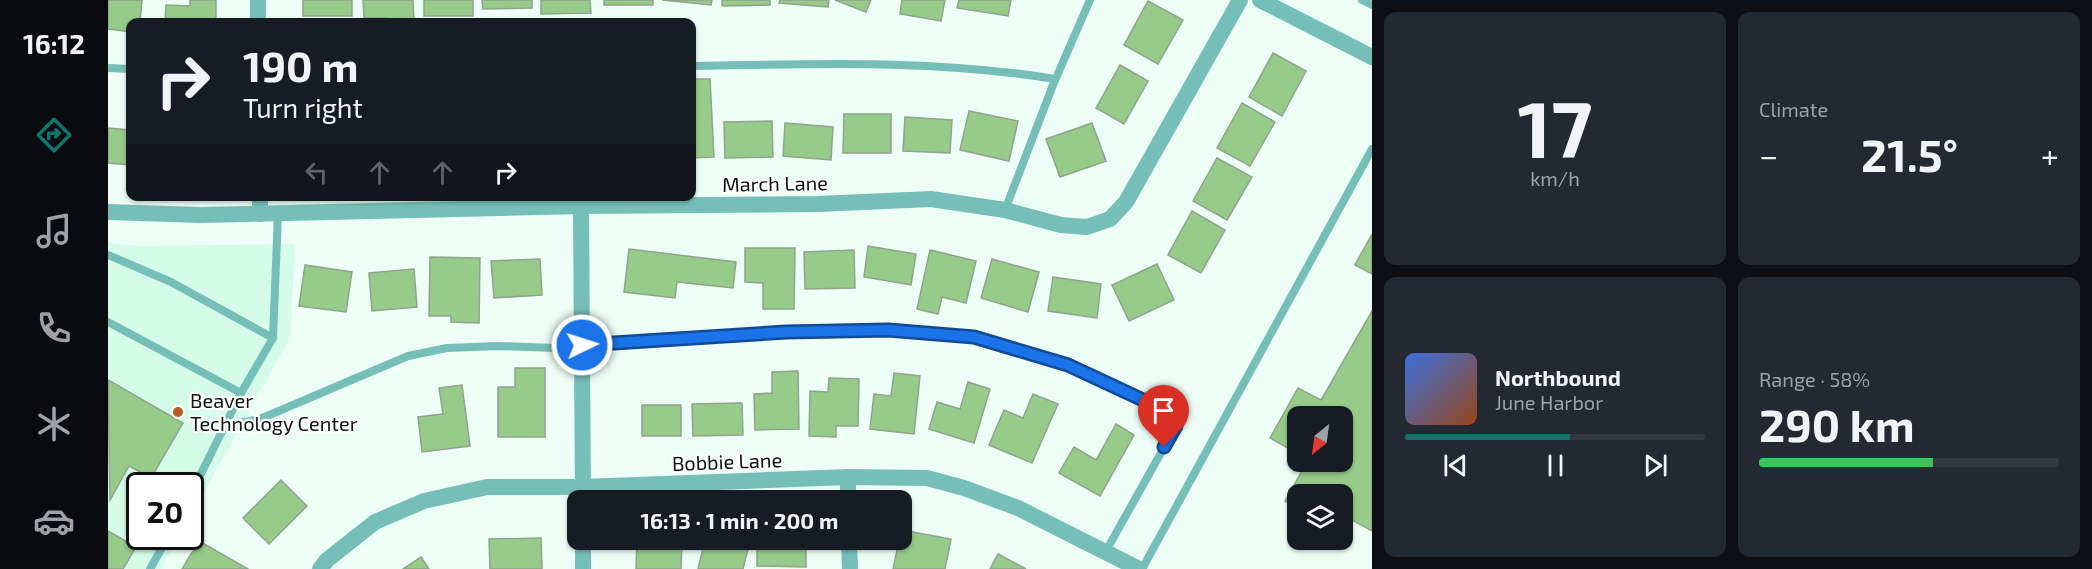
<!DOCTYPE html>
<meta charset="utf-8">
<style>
body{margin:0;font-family:"Exo 2",sans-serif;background:#242831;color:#f1f3f6;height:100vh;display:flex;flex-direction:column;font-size:22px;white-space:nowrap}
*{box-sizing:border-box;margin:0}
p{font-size:20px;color:#9ea1a6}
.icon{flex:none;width:33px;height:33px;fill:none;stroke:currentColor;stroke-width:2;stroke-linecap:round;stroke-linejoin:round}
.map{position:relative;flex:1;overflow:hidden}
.drawer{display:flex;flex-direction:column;gap:12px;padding:12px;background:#0d0f14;width:720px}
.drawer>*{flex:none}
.guide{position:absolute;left:18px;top:18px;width:570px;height:183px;border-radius:12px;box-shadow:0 2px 4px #0004;background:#171b24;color:#f1f3f6;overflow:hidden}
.needle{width:39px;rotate:209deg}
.fabs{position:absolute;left:1179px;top:406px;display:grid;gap:12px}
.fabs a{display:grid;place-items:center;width:66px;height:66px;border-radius:12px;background:#171b24;box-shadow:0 2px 4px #0004;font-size:30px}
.speed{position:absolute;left:18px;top:472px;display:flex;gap:12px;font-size:30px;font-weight:700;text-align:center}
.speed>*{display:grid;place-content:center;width:78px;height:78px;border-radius:50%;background:#171b24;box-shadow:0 2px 4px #0004;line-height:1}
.speed .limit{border:3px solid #111;border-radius:9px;background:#fff;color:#111}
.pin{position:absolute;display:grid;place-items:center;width:51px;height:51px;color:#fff;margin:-62px -26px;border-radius:50% 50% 50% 0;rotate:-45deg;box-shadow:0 0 6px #0007}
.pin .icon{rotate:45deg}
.me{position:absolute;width:66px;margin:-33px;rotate:86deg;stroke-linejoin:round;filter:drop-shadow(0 0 4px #0008)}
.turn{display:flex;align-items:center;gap:21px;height:126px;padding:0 18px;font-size:27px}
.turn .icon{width:78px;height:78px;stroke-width:2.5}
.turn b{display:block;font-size:42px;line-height:51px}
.lanes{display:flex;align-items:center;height:57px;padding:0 18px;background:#0003;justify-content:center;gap:30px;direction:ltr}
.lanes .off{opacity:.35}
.big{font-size:45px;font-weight:700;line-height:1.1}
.drawer .widget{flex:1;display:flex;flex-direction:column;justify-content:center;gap:9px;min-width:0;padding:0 21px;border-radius:12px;background:#242831}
.drawer .dial{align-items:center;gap:0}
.dial b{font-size:78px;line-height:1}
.song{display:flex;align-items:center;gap:18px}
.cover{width:72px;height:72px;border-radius:9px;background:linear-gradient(135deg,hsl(220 70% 55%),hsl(20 70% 35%))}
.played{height:6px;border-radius:3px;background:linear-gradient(90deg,#0f766e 55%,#363941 55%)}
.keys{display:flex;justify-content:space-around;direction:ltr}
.heat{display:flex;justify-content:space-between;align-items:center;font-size:33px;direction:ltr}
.charge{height:9px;border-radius:4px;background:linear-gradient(90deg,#34c759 58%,#363941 0)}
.drawer .tiles{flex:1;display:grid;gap:12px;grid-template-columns:repeat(2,1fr)}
.trip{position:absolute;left:459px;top:490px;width:345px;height:60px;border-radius:12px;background:#171b24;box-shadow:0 2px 4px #0004;font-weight:700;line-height:60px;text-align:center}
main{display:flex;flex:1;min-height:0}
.menu{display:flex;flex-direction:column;width:108px;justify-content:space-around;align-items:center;background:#090b0e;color:#9ea1a6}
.menu .icon{width:42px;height:42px}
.menu .on{color:#0f766e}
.menu b{font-size:27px;color:#f1f3f6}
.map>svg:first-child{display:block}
.built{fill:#d4fce8}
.building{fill:#96cb8a;stroke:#90a38c;stroke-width:1.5}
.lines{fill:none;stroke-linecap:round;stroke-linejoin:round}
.lane{stroke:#76bfb8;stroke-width:8}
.street{stroke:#76bfb8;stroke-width:16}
.route-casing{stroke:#114b97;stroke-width:15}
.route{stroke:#1a73e8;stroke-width:10}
.poi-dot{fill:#bb5625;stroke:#fff;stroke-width:2}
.labels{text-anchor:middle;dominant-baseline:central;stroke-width:4.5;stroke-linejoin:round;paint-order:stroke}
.street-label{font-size:20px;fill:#0a1510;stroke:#fff}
.poi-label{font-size:20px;fill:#0a1510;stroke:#fff;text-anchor:start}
</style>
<main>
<nav class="menu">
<b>16:12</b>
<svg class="icon on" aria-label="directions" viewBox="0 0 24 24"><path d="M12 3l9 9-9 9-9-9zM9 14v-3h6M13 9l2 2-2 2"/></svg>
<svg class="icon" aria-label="music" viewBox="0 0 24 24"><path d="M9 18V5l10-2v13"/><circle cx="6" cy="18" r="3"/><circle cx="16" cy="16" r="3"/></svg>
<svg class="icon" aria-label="phone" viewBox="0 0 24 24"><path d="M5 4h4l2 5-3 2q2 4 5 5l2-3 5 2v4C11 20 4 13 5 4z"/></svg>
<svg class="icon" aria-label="climate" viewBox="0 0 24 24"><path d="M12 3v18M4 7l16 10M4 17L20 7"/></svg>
<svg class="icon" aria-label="car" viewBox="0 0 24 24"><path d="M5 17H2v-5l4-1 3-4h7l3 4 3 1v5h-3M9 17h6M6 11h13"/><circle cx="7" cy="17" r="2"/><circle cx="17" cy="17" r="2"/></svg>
</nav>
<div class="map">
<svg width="1264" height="569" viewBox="0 0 1264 569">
<rect width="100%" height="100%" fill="#ecfef5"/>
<polygon class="built" points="0,243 32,246 187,244 182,338 83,515 82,486 32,486 32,537 70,537 53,569 0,569"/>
<g class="building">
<polygon points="0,0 34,0 32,22 22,22 22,32 0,29"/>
<polygon points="82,0 108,0 108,22 57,22 58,5 82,6"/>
<rect x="195" y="0" width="49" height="16"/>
<polygon points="255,0 305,0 306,22 279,22 279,18 256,18"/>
<rect x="316" y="0" width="49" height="16"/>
<polygon points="374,0 424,0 424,8 375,9"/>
<polygon points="433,0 482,0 483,13 433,14"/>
<rect x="496" y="0" width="49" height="5"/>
<polygon points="554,0 604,0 603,5"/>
<polygon points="614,0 662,0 662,5 614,6"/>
<polygon points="672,0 721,0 720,7 671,3"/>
<polygon points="727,0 763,0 758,12"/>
<polygon points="794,0 837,0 833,21 792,14"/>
<polygon points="851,0 903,0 900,16 849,8"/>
<polygon points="1040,1 1075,20 1050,64 1016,45"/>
<polygon points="1165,53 1198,71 1174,116 1141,97"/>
<polygon points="1012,65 1040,81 1016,124 988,108"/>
<polygon points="584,79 602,79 606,157 584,158"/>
<polygon points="1134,103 1167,122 1142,166 1109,148"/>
<polygon points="861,111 910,121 901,161 852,150"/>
<polygon points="736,114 783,114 783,153 735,153"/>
<polygon points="797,117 844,120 842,153 795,151"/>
<polygon points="664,121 665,157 617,158 616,122"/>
<polygon points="677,123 725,127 723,160 675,156"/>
<polygon points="984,123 998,161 952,177 938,139"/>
<polygon points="0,128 22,130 22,165 0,163"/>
<polygon points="1109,158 1144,177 1119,220 1085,201"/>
<polygon points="1084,211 1117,230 1093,273 1060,255"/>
<polygon points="1264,234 1264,274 1247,265"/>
<polygon points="760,246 808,254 803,285 756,277"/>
<polygon points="637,248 687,248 686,309 655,309 655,283 637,282"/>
<polygon points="521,249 628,262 625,288 569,282 567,298 516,292"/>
<polygon points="746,250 747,288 697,289 696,252"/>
<polygon points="822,250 868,261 858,303 834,297 830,314 809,309"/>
<polygon points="322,257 372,258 371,323 343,322 343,316 321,316"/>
<polygon points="432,259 434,295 386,298 383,261"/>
<polygon points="884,259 931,272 920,312 873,298"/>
<polygon points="1049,264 1066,300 1021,321 1004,285"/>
<polygon points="197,265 244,272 238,312 191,306"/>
<polygon points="306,269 309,307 264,311 261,273"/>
<polygon points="945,277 993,284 989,318 940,311"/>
<polygon points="1264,311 1264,531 1237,516 1234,521 1234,495 1190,495 1190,509 1177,501 1199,462 1234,462 1234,417 1190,417 1190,454 1162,438 1190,388 1213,400"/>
<polygon points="407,368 437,368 437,437 390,437 390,387 407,387"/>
<polygon points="690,371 691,429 647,430 646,394 664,393 664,372"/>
<polygon points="786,373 812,376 806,434 762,429 766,394 783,396"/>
<polygon points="721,378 751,379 750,426 728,426 728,437 701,436 702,391 720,392"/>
<polygon points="0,380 75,423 43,478 21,466 2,500"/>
<polygon points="860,382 882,389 866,443 821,429 829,402 852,409"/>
<polygon points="354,385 362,446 314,452 310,417 335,414 331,388"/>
<polygon points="925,394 950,404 924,463 881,445 896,410 915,418"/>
<polygon points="634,403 635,435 585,436 584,404"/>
<rect x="534" y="405" width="39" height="31"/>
<polygon points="1008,424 1026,435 992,496 951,473 966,447 988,460"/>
<polygon points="173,480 199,506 161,544 135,518"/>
<polygon points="794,530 843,539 837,569 785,569 791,540 794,540"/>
<polygon points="0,531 28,547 15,569 0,569"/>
<polygon points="433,538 434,569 382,569 381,539"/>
<polygon points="529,540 574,540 573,569 528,569"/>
<polygon points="597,540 622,540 641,545 635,569 590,569"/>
<polygon points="649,540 698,540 698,567 649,566"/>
<polygon points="91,541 140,569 74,569"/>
<polygon points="890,554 918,569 882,569"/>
<polygon points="313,557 321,569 295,569"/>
</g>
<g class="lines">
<g class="lane">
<polyline points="1254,0 1264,5"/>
<path d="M584,66C705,64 827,59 947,79"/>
<polyline points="0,68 22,69"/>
<polyline points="897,210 945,85 982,0"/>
<polyline points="0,255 63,282 165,338"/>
<polyline points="0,322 133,393 165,338 170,214"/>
<polyline points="474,345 678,332 780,330 866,337 960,365 1065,414 1068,426 998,551"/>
<polyline points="120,425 152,419 300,356 339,348 390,346 474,349"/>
<polyline points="82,496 133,393"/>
<polyline points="42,569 60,537"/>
<polyline points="1034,569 1264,149"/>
</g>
<g class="street">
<polyline points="150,0 150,22"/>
<polyline points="1152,0 1264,57"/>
<polyline points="152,196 152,214"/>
<polyline points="473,206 475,501"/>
<polyline points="0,212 93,215 473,206 710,204 823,199 897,210 953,225 979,227 1002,219 1018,202 1132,0"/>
<polyline points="740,477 740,501"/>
<polyline points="741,540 742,569"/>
<polyline points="212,569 219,560 267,522 316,501 379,487 475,487 740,477 819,478 856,488 910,508 1031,569"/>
<polyline points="475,569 475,540"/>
</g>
</g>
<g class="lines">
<defs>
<polyline id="route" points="474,345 678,332 780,330 866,337 960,365 1065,414 1068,426 1056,447"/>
</defs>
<use href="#route" class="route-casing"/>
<use href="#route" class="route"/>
</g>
<circle class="poi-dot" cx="70" cy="412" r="6"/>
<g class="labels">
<g class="street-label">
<text transform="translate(667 183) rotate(-1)">March Lane</text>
<text transform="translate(619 461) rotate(-2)">Bobbie Lane</text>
</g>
<g class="poi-label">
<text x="82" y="400">Beaver<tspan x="82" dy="23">Technology Center</tspan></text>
</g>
</g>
</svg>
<div class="fabs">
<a><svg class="needle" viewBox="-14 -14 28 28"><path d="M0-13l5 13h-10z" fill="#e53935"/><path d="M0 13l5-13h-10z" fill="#9ea1a6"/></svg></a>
<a><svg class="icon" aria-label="layers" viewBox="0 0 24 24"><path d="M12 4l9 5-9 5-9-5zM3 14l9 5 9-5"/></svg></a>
</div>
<div class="speed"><div class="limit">20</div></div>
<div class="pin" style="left:1056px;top:447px;background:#d93025"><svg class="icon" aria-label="arrive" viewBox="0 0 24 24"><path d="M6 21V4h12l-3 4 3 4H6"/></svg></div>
<svg class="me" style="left:474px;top:345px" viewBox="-20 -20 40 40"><circle r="17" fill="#1a73e8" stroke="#fff" stroke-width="3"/><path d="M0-11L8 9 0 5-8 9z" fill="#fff"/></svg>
<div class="trip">16:13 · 1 min · 200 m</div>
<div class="guide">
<div class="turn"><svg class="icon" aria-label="right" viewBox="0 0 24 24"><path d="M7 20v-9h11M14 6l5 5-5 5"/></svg><div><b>190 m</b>Turn right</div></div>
<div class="lanes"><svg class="icon off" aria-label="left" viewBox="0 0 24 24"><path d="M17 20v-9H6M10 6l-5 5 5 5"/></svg><svg class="icon off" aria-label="ahead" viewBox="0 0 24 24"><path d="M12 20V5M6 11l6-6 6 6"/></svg><svg class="icon off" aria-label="ahead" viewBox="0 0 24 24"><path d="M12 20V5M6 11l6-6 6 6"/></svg><svg class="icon" aria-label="right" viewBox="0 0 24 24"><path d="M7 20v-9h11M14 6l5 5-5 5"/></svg></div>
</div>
</div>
<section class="drawer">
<div class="tiles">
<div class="widget dial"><b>17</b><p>km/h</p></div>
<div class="widget"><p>Climate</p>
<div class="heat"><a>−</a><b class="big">21.5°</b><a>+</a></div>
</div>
<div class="widget">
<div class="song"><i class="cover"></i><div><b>Northbound</b><p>June Harbor</p></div></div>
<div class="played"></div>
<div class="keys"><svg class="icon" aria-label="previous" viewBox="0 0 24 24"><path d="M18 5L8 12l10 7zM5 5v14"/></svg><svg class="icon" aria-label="pause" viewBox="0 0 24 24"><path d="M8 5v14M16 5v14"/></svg><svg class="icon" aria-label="next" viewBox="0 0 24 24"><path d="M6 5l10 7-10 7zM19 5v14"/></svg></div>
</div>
<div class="widget"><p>Range · 58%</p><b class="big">290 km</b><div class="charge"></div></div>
</div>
</section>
</main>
